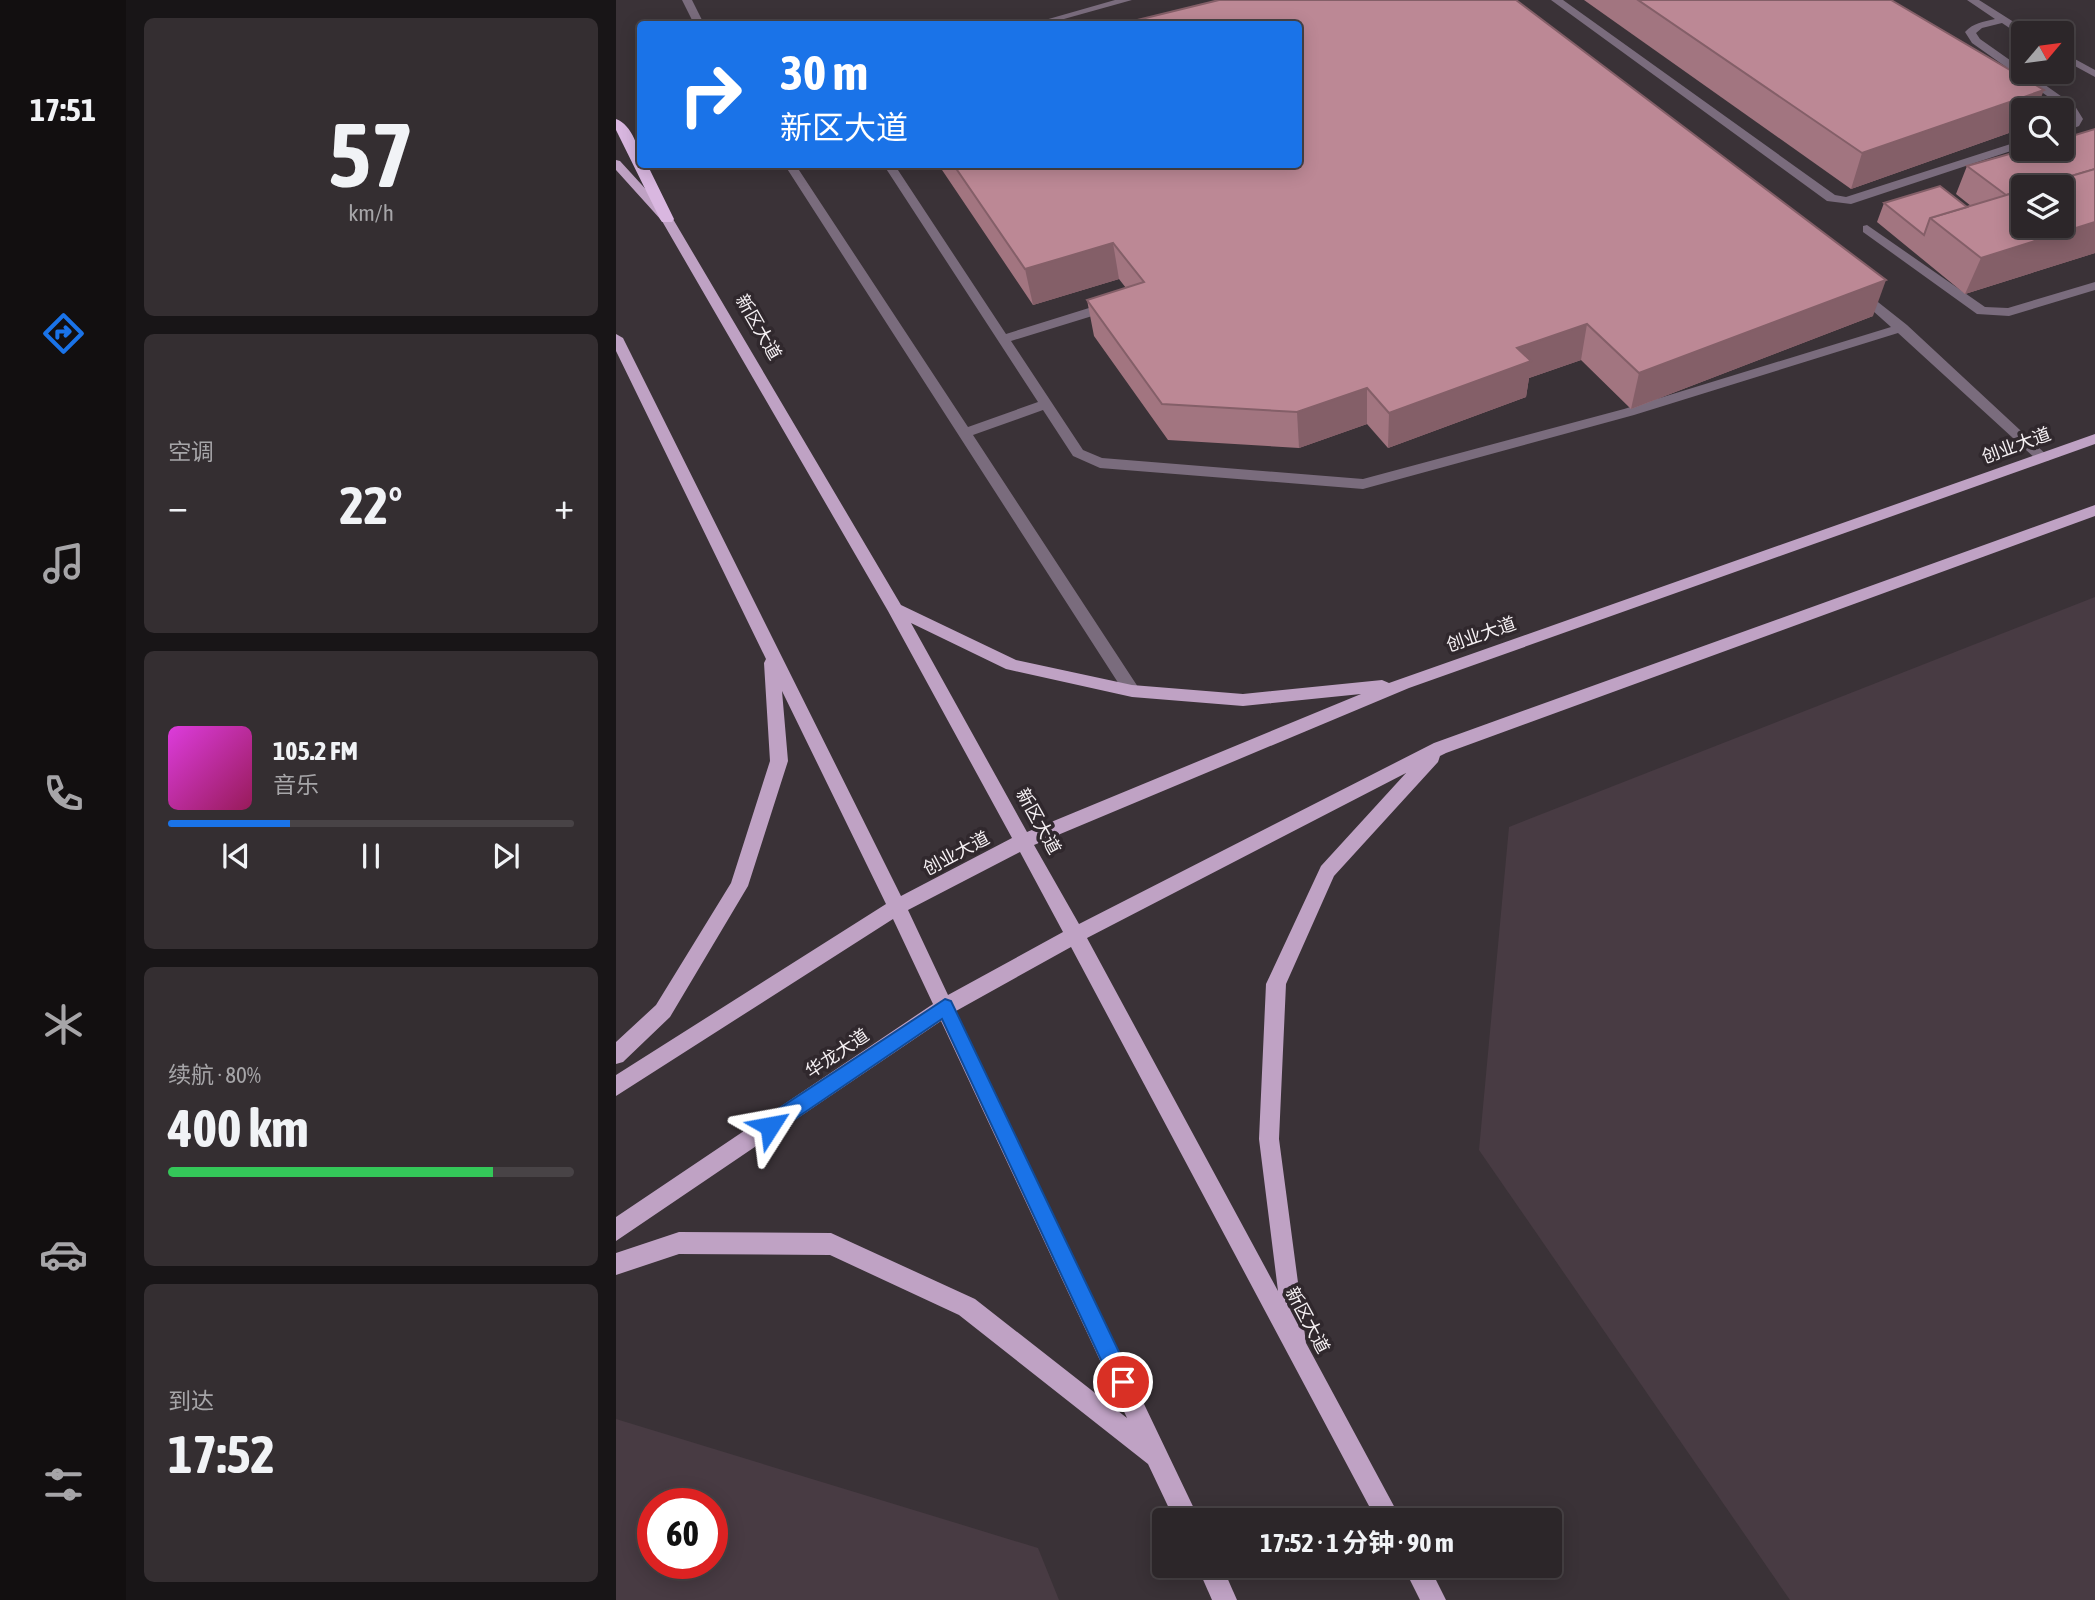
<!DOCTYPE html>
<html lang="zh">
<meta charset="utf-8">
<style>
body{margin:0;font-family:"Asap Condensed","Noto Sans SC",sans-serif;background:#342e31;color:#f1f3f6;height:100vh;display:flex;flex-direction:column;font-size:26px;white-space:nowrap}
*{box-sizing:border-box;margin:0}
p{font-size:23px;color:#a6a5a8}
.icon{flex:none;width:38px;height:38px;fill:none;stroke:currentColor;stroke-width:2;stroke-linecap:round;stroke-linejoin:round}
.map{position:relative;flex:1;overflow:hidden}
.sheet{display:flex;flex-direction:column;gap:18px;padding:18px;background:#181517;width:490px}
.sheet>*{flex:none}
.hud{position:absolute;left:21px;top:21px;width:665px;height:147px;border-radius:7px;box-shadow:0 4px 18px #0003,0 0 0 2px #484346;background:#1a73e8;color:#fff;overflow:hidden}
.needle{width:46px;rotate:61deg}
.fabs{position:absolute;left:1395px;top:21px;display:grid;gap:14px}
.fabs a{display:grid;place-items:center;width:63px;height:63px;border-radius:7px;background:#2c2629;box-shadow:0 4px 18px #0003,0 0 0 2px #484346;font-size:35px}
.speed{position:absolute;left:21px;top:1488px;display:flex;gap:14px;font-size:35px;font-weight:700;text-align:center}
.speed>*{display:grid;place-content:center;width:91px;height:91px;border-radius:50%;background:#2c2629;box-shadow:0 4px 18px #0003,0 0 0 2px #484346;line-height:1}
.speed .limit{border:10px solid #d22;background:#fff;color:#111}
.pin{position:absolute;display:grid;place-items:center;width:60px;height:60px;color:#fff;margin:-30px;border:4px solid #fff;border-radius:50%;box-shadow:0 2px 7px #0007}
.me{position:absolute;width:77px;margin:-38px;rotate:56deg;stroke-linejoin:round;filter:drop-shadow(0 0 5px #0008)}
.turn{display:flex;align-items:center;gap:24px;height:147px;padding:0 28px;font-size:32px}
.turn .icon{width:91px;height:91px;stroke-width:2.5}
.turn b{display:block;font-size:49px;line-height:60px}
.big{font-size:52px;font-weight:700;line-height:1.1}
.sheet .widget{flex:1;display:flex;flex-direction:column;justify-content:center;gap:10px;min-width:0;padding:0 24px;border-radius:10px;background:#342e31}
.sheet .dial{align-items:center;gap:0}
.dial b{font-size:91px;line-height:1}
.song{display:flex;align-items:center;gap:21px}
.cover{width:84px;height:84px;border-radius:10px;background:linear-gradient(135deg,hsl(300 70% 55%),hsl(330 70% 35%))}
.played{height:7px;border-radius:4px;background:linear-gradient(90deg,#1a73e8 30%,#484346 30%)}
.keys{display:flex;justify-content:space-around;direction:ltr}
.heat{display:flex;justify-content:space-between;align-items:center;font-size:38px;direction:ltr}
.charge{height:10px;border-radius:5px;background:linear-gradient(90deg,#34c759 80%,#484346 0)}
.trip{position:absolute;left:536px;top:1508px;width:410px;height:70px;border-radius:7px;background:#2c2629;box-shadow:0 4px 18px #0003,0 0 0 2px #484346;font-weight:700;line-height:70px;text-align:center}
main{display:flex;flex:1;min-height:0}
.menu{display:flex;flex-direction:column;width:126px;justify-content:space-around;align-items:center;background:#120f10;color:#a6a5a8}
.menu .icon{width:49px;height:49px}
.menu .active{color:#1a73e8}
.menu b{font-size:32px;color:#f1f3f6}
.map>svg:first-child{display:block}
.built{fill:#483b43;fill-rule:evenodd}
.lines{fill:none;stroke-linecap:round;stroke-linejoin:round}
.minor{fill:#7a6c7d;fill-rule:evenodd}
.major{fill:#bfa2c4;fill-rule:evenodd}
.highway{fill:#d9b7e0;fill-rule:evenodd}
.wall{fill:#a27580}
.shaded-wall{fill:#845f68}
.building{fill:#bc8895;stroke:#845f68;stroke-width:2}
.route{fill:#1a73e8;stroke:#114b97;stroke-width:2}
.labels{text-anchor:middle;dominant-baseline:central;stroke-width:7;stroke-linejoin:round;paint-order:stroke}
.street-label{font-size:18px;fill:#f6f1f4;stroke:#30282d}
</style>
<main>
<nav class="menu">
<b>17:51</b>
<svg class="icon active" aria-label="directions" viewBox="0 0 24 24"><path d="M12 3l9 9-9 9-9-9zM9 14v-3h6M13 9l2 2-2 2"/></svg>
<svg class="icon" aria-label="music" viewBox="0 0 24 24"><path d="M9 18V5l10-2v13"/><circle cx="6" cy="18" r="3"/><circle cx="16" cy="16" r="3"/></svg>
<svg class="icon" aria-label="phone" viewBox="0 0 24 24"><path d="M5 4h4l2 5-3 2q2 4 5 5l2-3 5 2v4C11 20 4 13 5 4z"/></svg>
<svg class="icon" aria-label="climate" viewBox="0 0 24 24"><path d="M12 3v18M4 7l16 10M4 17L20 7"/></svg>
<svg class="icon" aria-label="car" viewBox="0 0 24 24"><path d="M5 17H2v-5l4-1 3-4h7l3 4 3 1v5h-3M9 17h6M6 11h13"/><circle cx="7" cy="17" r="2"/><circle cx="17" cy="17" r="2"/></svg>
<svg class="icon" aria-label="filters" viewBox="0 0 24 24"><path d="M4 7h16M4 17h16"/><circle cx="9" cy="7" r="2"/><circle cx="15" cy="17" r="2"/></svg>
</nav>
<section class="sheet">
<div class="widget dial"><b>57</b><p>km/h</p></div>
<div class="widget"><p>空调</p>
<div class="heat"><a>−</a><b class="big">22°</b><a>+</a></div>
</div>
<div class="widget">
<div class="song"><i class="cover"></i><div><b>105.2 FM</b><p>音乐</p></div></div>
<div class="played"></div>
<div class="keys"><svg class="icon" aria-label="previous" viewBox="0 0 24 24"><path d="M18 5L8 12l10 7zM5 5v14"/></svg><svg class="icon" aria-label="pause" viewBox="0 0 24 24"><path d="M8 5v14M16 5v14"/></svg><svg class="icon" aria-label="next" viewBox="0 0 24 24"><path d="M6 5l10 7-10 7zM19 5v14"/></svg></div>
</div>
<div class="widget"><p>续航 · 80%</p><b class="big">400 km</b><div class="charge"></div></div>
<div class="widget"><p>到达</p><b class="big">17:52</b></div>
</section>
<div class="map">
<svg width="1479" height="1600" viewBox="0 0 1479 1600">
<rect width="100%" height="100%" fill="#3a3237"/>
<g class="built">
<polygon points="1479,597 1479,1600 1174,1600 863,1150 893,827"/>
<path d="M0,1419L422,1548L443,1600H0ZM37,1503H96V1563H37Z"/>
</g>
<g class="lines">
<g class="minor">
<polygon points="66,0 76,0 88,24 78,24"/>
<polygon points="499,0 516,0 430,24 415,24"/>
<polygon points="935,0 947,0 1219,195 1230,197 1407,140 1407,147 1235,204 1211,201"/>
<path d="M1351,0H1363L1412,31L1413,33L1404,35L1386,23L1366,28L1360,33L1364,39L1459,106L1467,119L1463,126L1446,133V126L1455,119L1451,110L1356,43L1349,32C1357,23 1367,22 1379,19Z"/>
<polygon points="1446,52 1479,70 1479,77 1446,59"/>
<polygon points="168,164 179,164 352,427 422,402 267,164 278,164 390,334 489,303 499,303 499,309 395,341 467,450 486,458 747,479 1008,409 1275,327 1238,294 1238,288 1243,287 1291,325 1434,458 1432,461 1422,461 1282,333 1018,415 747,489 484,468 457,456 427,410 357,435 522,687 524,691 522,695 510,695"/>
<polygon points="1251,225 1369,307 1392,308 1479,282 1479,290 1393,316 1361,314 1247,232 1247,226"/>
</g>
<g class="major">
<path d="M0,160L4,161L57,219L285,605L400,660L516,685L627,694L766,680L773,683L1479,434V444L793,688L418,845L463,924L818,743L1479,505V516L830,753L824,756L822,762L718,876L670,984L663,1139L690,1343L786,1521H761L455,947L340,1011L584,1521H559L532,1464L343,1315L214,1255L63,1254L0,1275V1253L63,1232L215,1233L359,1299L511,1418L325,1021L0,1241V1217L317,1004L277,919L0,1096V1075L270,904L166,691L172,761L132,886L54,1017L7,1062L0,1064V1042L40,1005L115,883L154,761L148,663L150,659L0,351V334L7,338L285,896L396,838L272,611L46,221L0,170ZM295,623L390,669L516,697L627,706L745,694L411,832ZM790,773L705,866L650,984L643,1139L662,1291L471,938ZM404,852L447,932L332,995L292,910Z"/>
<polygon points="581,1566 606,1566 621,1600 596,1600"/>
<polygon points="787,1566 813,1566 830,1600 804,1600"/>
</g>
<path class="highway" d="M0,119C16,125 24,149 24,164H31L58,219L56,222H46L44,219L0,130Z"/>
</g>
<g class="wall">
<polygon points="968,0 1275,0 1407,110 1407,128 1235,189"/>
<polygon points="1479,129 1479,253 1349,294 1261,222 1268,203 1351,207 1355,206 1340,194 1351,166"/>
<polygon points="322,164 682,164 1257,316 1015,409 965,360 913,378 910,397 772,448 751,424 683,448 552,440 478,336 471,300 510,288 503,279 417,305"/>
</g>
<g class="shaded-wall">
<polygon points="1428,90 1420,110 1407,110 1407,128 1235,189 1246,153"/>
<polygon points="1479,222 1479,253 1349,294 1365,258"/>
<polygon points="497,243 503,279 417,305 409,269"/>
<polygon points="1270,280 1257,316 1015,409 1023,373"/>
<polygon points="971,324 965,360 913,378 910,397 772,448 773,413 901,348"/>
<polygon points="751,388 751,424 683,448 681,412"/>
</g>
<g class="building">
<polygon points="603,0 900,0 1270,280 1023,373 971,324 901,348 915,361 773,413 751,388 681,412 546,404 471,300 528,282 497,243 409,269 337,164 682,164 682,24 505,24"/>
<polygon points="1022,0 1275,0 1428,90 1246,153"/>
<polygon points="1479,129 1479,169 1418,187 1407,187 1407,190 1390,195 1351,166 1411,149 1446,149 1446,139"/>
<polygon points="1479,169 1479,222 1365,258 1314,218 1407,190 1407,226 1446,226 1446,187 1418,187"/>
<polygon points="1324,186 1351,207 1314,218 1308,235 1268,203"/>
</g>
<polygon class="route" points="329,999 335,1001 514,1375 517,1382 514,1390 507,1393 499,1390 326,1019 160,1132 154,1135 147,1132 144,1126 147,1119"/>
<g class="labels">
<g class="street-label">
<text transform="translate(143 327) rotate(60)">新区大道</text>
<text transform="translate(1400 445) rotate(-20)">创业大道</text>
<text transform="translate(865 634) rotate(-19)">创业大道</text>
<text transform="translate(423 821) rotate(61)">新区大道</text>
<text transform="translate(340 853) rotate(-28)">创业大道</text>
<text transform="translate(221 1053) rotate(-34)">华龙大道</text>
<text transform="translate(692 1320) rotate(62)">新区大道</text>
</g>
</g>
</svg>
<div class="fabs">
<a><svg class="needle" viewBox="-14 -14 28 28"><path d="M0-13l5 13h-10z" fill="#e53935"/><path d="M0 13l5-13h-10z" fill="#a6a5a8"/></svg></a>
<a><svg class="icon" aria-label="search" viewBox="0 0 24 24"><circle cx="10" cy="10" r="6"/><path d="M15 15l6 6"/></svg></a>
<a><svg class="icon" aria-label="layers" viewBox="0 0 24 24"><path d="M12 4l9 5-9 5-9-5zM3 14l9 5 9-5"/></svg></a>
</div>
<div class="speed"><div class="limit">60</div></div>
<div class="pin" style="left:507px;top:1382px;background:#d93025"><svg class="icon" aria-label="arrive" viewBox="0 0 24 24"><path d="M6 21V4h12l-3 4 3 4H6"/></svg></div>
<svg class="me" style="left:154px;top:1126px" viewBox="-20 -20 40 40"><path d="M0-17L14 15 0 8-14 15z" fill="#1a73e8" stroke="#fff" stroke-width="4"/></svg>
<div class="trip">17:52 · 1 分钟 · 90 m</div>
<div class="hud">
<div class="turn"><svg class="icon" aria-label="right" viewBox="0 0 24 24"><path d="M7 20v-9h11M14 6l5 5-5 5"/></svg><div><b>30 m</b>新区大道</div></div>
</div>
</div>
</main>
